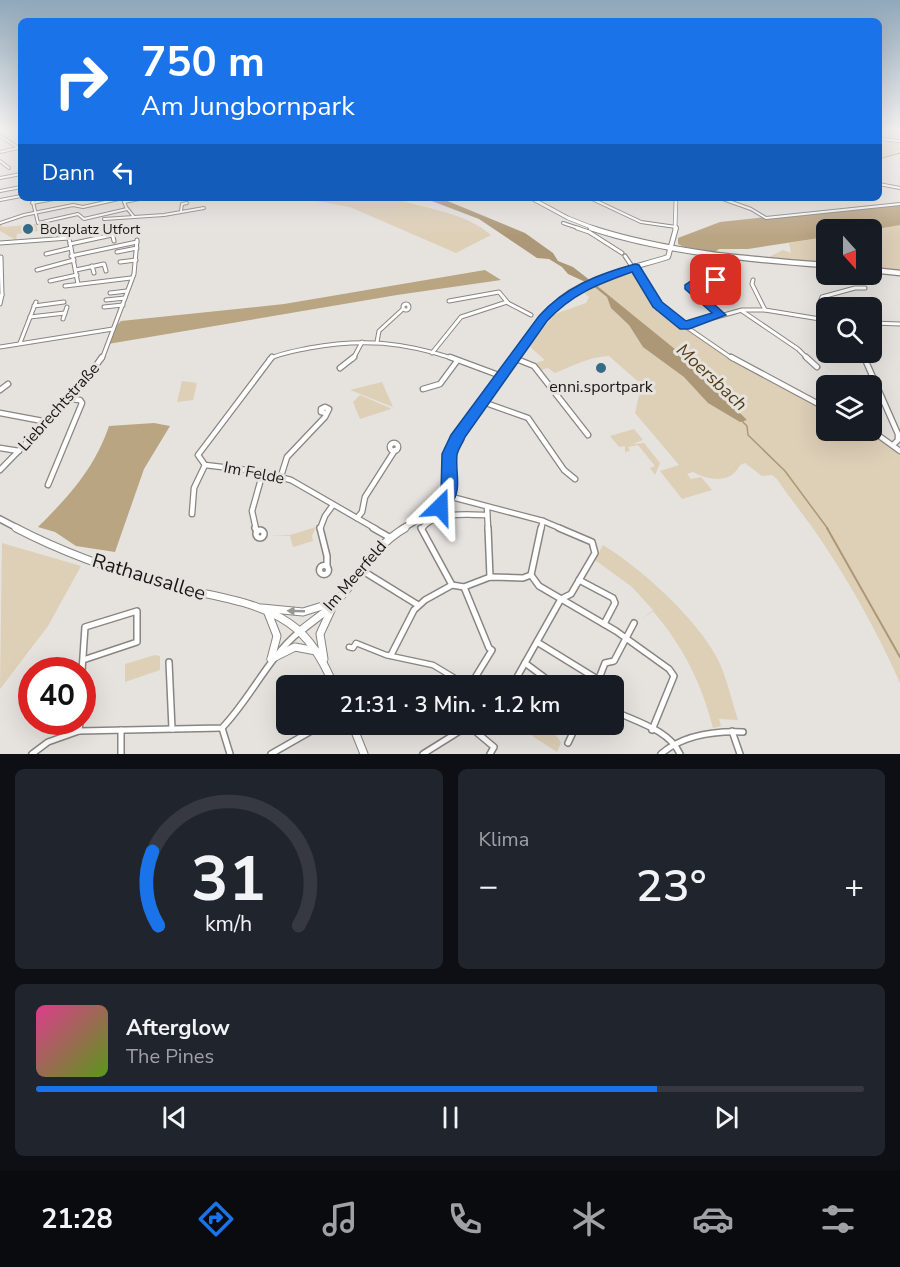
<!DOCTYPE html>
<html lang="de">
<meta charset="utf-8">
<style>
body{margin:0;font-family:"Nunito Sans",sans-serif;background:#20242c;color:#f1f3f6;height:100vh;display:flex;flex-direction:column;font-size:22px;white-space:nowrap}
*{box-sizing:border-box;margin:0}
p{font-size:20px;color:#9ea1a6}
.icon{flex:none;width:33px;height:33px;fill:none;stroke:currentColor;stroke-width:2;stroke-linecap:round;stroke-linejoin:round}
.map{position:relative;height:754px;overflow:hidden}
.drawer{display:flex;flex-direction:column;gap:15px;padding:15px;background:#0d0f14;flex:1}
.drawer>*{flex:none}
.top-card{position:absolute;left:18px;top:18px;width:864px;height:183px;border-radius:9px;box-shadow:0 6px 24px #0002;background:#1a73e8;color:#fff;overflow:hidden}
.needle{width:39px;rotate:159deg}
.buttons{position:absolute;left:816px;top:219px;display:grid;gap:12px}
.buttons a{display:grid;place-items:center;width:66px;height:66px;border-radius:9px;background:#171b24;box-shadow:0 6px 24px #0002;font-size:30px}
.speed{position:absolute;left:18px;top:657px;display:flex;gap:12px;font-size:30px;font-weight:700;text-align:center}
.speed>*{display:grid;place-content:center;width:78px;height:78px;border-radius:50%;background:#171b24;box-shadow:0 6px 24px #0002;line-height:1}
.speed .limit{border:9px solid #d22;background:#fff;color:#111}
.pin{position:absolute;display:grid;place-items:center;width:51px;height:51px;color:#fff;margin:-26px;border-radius:12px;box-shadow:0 3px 9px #0006}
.me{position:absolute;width:66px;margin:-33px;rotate:22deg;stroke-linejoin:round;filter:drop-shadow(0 0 4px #0008)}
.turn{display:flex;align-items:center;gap:21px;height:126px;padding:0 24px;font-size:27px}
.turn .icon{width:78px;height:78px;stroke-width:2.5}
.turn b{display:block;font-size:42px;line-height:51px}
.then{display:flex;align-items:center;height:57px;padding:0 24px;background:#0003;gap:12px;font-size:22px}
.big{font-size:45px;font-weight:600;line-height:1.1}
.drawer .card{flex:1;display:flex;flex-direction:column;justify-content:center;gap:9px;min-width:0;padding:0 21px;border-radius:9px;background:#20242c}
.drawer .dial{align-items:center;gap:0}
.dial svg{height:156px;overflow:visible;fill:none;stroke:#363941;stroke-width:7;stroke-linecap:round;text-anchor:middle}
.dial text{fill:#f1f3f6;stroke:none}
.song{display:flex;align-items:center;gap:18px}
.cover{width:72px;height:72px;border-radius:9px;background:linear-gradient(135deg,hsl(330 70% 55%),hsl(90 70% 35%))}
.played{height:6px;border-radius:3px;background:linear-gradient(90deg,#1a73e8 75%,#363941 75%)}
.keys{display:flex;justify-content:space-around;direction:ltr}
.heat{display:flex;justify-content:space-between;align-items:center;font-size:33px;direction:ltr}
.drawer .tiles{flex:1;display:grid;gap:15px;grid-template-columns:1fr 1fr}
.card:last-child{grid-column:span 2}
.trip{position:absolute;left:276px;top:675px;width:348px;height:60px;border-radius:9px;background:#171b24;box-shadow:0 6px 24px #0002;font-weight:600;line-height:60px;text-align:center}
.tab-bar{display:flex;height:96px;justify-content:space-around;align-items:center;background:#090b0e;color:#9ea1a6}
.tab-bar .icon{width:42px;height:42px}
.tab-bar .active{color:#1a73e8}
.tab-bar b{font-size:27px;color:#f1f3f6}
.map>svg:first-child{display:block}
.green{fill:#decfb7}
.forest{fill:#baa583}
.water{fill:#ac9776}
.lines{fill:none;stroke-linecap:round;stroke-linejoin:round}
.stream-far1{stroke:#ac9776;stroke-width:1.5}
.stream{stroke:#ac9776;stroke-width:2}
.pedestrian-casing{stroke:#898682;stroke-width:7}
.minor-far3-casing{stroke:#898682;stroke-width:4}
.minor-far2-casing{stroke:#898682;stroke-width:5}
.minor-far1-casing{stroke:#898682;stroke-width:7}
.minor-casing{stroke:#898682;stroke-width:8}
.tertiary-far3-casing{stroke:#898682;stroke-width:4.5}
.tertiary-far2-casing{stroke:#898682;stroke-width:6}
.tertiary-far1-casing{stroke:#898682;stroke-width:8}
.tertiary-casing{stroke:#898682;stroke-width:9}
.secondary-far1-casing{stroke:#898682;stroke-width:4.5}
.secondary-casing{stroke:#898682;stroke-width:7}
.pedestrian{stroke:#fff;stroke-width:4.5}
.minor-far3{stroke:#fff;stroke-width:2}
.minor-far2{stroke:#fff;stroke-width:3}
.minor-far1{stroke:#fff;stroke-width:4.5}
.minor{stroke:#fff;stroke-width:5}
.tertiary-far3{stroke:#fff;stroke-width:3}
.tertiary-far2{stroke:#fff;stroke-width:4}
.tertiary-far1{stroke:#fff;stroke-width:5}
.tertiary{stroke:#fff;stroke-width:7}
.secondary-far1{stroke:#fff;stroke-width:3}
.secondary{stroke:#fff;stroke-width:4.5}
.oneway{fill:#989797}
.route{fill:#1a73e8;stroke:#114b97;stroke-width:1.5}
.poi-dot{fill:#366b87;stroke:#e6e3df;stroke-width:2}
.labels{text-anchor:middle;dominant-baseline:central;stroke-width:6;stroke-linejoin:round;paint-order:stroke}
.far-poi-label{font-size:14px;fill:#191817;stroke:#e6e3df;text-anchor:start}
.poi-label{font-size:16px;fill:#191817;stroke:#e6e3df}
.street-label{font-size:16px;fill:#191817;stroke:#e6e3df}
.water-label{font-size:18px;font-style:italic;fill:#543d13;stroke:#e6e3df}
.near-street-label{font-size:20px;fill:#191817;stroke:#e6e3df}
</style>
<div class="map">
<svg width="900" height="754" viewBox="0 0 900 754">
<rect width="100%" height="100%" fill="#e6e3df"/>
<g class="green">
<polygon points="885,130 900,130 900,151 879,158 879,142 888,140"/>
<path d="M393,198C425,209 465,212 491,235L456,253L350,207L310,200L266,199Z"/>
<polygon points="0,224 3,227 36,224 38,231 17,234 16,240 0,231"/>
<polygon points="900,225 900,272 872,268 872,230"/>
<polygon points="826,237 826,264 765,259 783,250 791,253 789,243"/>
<path d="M627,271L636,274L653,303L680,325L751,372L826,410V430L866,431L900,453V683C878,633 851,585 821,540C807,519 791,500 777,479L772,475L762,476L745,463C738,465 740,467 735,472C724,484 704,478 693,472L687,474L691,479L701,477L712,490L682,499L660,471L679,465L635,413L639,395L642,394L636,389L643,386L609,356C588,357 573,366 555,373L548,368L541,370L536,363L545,360L529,346L555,314L586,303L589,297L579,289Z"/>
<polygon points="182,381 197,383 193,400 177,402"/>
<polygon points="382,382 393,407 350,390"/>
<polygon points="360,395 390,408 391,409 360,419 353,402"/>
<polygon points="634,429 643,440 632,444 644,443 660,463 655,475 650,468 655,466 638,445 628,447 630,451 625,452 625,446 619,447 610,436"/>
<polygon points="316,527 312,536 313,541 293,547 290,536 269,535 290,535"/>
<polygon points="2,543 81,566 48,626 0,689"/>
<path d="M603,545C641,568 697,619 717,658C727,677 731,699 738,720L719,719L721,726L713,728C701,682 684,648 653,611L640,621L653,610L632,587L595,560Z"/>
<polygon points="155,655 160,656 160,670 125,682 125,664"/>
<path d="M520,725H527L533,730L534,728L531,725C542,724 557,733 561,743L557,752L520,728Z"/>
</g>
<g class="forest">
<polygon points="900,204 900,225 872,230 826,230 826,237 748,249 719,249 715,252 684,247 678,244 678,238 720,222 875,205"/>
<polygon points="485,270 501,280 397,295 108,344 113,329 121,321 284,304"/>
<path d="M154,423L170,426L144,469L115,552L76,546L55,532L38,527C70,495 94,469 109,426Z"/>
</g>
<polygon class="water" points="424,198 445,200 525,233 553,253 558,261 573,267 596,285 676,350 747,420 740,422 708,403 684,377 643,347 629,325 611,308 607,297 592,285 568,274 562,267 549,259 537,258 479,219"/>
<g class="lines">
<g class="stream-far1">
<polyline points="879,159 900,153"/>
<polyline points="742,421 747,426 748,435 785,471 828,529"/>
</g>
<polyline class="stream" points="827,528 900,657"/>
<defs>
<polyline id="pedestrian" points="349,647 353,648 356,643 386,655 433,665 468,686"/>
<g id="minor-far3">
<polyline points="0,136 19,148"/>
<polyline points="879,139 900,141"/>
<polyline points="0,152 18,148"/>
<polyline points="0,161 9,168"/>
<polyline points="0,178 21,174"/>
<polyline points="879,184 900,188"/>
<polyline points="0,191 21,187"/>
<polyline points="32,198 38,223 78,214 84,219 127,209"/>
<polyline points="123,198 126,207 134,217"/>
<polyline points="590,198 641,222 676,227"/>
<polyline points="720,198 751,209 766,218 900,204"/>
<polyline points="0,200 21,196"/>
<polyline points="124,202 144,198"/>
<polyline points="32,203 59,198"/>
<polyline points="181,211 182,204 187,203"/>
<polyline points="104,219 164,215 204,208"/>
<polyline points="0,223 24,215 73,205 83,207 123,198"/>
<polyline points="563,223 581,229"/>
</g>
<g id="minor-far2">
<polyline points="577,228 589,232 622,253"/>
<polyline points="111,229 114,241"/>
<polyline points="0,243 69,238 78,284"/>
<polyline points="70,244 112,235"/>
<polyline points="117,252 137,248"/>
<polyline points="46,254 71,248"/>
<polyline points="71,256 137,242"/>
<polyline points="625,256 656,302 669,315 733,359"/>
<polyline points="1,257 2,295"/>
<polyline points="120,262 136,260"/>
<polyline points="92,266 94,273"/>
<polyline points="37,270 74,260"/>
<polyline points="76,270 104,264 106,271"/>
<polygon points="711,280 715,280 717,282 713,283"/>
<polyline points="753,280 752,284 765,310"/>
<polyline points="50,281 77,275"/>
<polyline points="710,281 691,284 689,287 720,314"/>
<polyline points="65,286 131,278"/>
<polyline points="110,293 127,291"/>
<polyline points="0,296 2,295 0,304"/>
<polyline points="106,300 125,298"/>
<polyline points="449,301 499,292 508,303 531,315"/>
<circle cx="406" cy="307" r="3"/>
<polyline points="34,306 64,302"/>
<polyline points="104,307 123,305"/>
<polyline points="742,311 798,349 808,359"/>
<polyline points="826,314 820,302 822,297 855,288 865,288"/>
<polyline points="30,317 65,313"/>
<polyline points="63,319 67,307"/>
<polyline points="872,323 900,324"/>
<polyline points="684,326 742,310 765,310 826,320"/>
<polyline points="377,342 379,331 403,309"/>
<polyline points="20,343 36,302"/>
<polyline points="0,347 113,329"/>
<polyline points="861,352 865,359"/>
<polyline points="432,353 461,317 507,302"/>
<polyline points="102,359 134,274 137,240"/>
<path d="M269,359C281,353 295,351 309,348C363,338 403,342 455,359"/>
<polyline points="353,359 362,342"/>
</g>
<g id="minor-far1">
<polyline points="272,357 198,455 205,465 256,471 291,480 376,529"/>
<polyline points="450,357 501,376"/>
<polyline points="731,357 826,408"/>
<polyline points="806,357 817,367"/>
<polyline points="864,357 898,434 898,440 893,445"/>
<polyline points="514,358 534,366 588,435"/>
<polyline points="340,368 354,357"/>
<polyline points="423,389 440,384 457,361"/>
<polyline points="0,390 8,384"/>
<polyline points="483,402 528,418 564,470 575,479"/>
<polyline points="0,413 48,422"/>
<polyline points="871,430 900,451"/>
<circle cx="394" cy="447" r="4"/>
<polyline points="0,448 19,451"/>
<polyline points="0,470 81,387 102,357"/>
<polyline points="281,476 287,457 325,417 329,409 325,407 321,409 321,412 326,413"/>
<polyline points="48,485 82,403 80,400 70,399"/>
<polyline points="448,496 543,521 562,529"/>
<polyline points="487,507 488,529"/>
<polyline points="192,514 194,488 205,465"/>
<polyline points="357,518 362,512 365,497 395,450"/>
<polyline points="256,529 252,511 263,472"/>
<polyline points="320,529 325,516 333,505"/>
<path d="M422,529C433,512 466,514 485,515"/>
<polyline points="541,529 543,521"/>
</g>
<g id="minor">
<polyline points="255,528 257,532"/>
<polyline points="320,528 327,556 327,566"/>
<polyline points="373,528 389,537"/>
<polyline points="421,528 452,585"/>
<polyline points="488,528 490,577"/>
<circle cx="260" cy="534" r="4"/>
<circle cx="324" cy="570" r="4.5"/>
<polyline points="363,571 418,605"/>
<polyline points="531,575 541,528"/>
<polyline points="579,580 613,598 615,603 604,624"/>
<polyline points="464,587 489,648 492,650 473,681 480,686"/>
<polyline points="537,642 597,679"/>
<polyline points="391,655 414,610 425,600 452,585 464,587 490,577 523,578 531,575 539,586 616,631 669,669 674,676 652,730"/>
<polyline points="169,662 172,729"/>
<polyline points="525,663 556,686"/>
<polyline points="82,671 85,627 137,611 137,642 83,660"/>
<polyline points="512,686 561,599 571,594 595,553 592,542 559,528"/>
<polyline points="596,686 605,663 614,661 634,623"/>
<path d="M614,711C637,722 669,730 680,754"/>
<polyline points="469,726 494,747 490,754"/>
<polyline points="222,728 230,754"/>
<polyline points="121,730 121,754"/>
<polyline points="79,731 80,722"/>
<polyline points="732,731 740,754"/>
<polyline points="568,743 577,724"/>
<path d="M32,754L48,742L79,731L222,728C251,698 267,659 299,632"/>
<polyline points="271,754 320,726"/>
<polyline points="423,754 471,724"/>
<path d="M661,754C683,735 715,731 743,732"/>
</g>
<polyline id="tertiary-far3" points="675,229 676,198"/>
<path id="tertiary-far2" d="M514,359C527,342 538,321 553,306C581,277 631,269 668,257L676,228"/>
<g id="tertiary-far1">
<polyline points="0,519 19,529"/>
<polyline points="402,529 444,503 450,486 450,454 458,435 515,357"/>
</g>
<g id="tertiary">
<path d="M16,528C64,553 115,571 167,585C207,596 254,599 289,623C311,638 324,662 334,686"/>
<polyline points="262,608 303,612 332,603"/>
<polyline points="268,613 277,636 271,659"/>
<path d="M299,632C312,621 328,611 339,599C361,574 375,545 405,528"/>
<polyline points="271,659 295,647 316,651"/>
<polyline points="324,659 320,634 332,608"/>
<polyline points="352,724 364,754"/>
</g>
<polyline id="secondary-far1" points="531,198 568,218 596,229"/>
<g id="secondary">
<path d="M591,228C668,253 746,259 826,265"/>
<polyline points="872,270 900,273"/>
</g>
</defs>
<use href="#pedestrian" class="pedestrian-casing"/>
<use href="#minor-far3" class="minor-far3-casing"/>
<use href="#minor-far2" class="minor-far2-casing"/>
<use href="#minor-far1" class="minor-far1-casing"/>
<use href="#minor" class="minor-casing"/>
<use href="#tertiary-far3" class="tertiary-far3-casing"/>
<use href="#tertiary-far2" class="tertiary-far2-casing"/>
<use href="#tertiary-far1" class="tertiary-far1-casing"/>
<use href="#tertiary" class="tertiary-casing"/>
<use href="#secondary-far1" class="secondary-far1-casing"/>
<use href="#secondary" class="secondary-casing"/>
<use href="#pedestrian" class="pedestrian"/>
<use href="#minor-far3" class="minor-far3"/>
<use href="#minor-far2" class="minor-far2"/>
<use href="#minor-far1" class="minor-far1"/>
<use href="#minor" class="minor"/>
<use href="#tertiary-far3" class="tertiary-far3"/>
<use href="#tertiary-far2" class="tertiary-far2"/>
<use href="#tertiary-far1" class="tertiary-far1"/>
<use href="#tertiary" class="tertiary"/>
<use href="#secondary-far1" class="secondary-far1"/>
<use href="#secondary" class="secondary"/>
</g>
<defs><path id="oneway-solid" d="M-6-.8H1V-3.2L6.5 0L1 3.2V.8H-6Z" transform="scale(1.5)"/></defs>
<use class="oneway" href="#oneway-solid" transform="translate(296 611) rotate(-178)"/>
<linearGradient id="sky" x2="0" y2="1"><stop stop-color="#90a8ba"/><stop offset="0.55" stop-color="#f4f2f1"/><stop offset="1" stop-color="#f4f2f1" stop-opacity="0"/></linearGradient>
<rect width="900" height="236" fill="url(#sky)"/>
<path class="route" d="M635,264L639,265L662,302L686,321L712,313L685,289V285L691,281L720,278L722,283L720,286L695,287L726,315L689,329H680L653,307L632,272C598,284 572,294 547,321L465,437C463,443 458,449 457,455C455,474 463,489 450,506C445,512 442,514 434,512L432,507L441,494L442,454L451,435L539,316C564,288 598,274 635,264Z"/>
<g class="poi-dot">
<circle cx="28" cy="229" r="6"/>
<circle cx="601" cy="368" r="6"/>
</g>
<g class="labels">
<g class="far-poi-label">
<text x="40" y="229">Bolzplatz Utfort</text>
</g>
<g class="poi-label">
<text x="601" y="387">enni.sportpark</text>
</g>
<g class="street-label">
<text transform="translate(59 407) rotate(-48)">Liebrechtstraße</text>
<text transform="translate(254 473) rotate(11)">Im Felde</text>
<text transform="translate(355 576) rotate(-49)">Im Meerfeld</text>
</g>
<g class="water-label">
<text transform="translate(712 377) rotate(43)">Moersbach</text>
</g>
<g class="near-street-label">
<text transform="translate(149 577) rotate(17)">Rathausallee</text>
</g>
</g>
</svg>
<div class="buttons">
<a><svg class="needle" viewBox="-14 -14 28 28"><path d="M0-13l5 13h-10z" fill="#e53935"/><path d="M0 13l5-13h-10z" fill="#9ea1a6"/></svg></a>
<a><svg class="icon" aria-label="search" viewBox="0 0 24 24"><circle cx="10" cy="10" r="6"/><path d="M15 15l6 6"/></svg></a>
<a><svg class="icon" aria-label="layers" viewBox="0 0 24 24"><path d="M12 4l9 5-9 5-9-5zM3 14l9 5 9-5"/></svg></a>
</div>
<div class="speed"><div class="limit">40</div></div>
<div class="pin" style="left:716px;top:280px;background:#d93025"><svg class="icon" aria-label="arrive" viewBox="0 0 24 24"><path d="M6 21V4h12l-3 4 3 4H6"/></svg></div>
<svg class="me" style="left:440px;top:507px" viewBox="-20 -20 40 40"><path d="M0-17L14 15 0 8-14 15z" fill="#1a73e8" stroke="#fff" stroke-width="4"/></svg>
<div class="trip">21:31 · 3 Min. · 1.2 km</div>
<div class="top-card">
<div class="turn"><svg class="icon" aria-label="right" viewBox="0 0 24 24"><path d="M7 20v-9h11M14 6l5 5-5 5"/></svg><div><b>750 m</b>Am Jungbornpark</div></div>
<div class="then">Dann<svg class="icon" aria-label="left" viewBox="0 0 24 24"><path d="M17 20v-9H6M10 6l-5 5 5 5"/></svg></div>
</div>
</div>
<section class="drawer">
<div class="tiles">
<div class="card dial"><svg viewBox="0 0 100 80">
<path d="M14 69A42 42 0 1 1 86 69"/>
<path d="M14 69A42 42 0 0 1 11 31" stroke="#1a73e8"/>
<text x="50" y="56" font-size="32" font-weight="700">31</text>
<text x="50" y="72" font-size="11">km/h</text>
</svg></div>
<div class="card"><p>Klima</p>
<div class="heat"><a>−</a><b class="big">23°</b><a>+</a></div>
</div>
<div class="card">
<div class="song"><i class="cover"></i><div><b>Afterglow</b><p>The Pines</p></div></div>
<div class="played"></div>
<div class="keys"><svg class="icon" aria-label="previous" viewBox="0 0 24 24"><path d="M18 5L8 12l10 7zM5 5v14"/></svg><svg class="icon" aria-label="pause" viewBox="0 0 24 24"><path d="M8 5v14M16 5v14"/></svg><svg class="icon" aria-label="next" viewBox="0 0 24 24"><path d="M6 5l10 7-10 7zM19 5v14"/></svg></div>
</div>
</div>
</section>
<nav class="tab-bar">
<b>21:28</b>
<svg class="icon active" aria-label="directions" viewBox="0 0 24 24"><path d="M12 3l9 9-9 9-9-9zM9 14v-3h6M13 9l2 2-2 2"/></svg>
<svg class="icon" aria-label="music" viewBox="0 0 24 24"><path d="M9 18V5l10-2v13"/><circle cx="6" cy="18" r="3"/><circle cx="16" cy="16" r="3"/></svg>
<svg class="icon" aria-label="phone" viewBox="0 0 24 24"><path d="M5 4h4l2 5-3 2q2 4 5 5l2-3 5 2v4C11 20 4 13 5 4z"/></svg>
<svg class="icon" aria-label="climate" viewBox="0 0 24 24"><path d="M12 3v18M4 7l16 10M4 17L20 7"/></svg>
<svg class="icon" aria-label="car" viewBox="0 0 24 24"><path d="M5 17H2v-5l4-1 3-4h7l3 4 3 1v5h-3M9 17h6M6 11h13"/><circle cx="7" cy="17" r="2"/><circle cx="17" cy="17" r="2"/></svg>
<svg class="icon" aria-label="filters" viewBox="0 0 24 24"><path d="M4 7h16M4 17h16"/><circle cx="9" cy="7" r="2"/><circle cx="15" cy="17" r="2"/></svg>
</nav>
